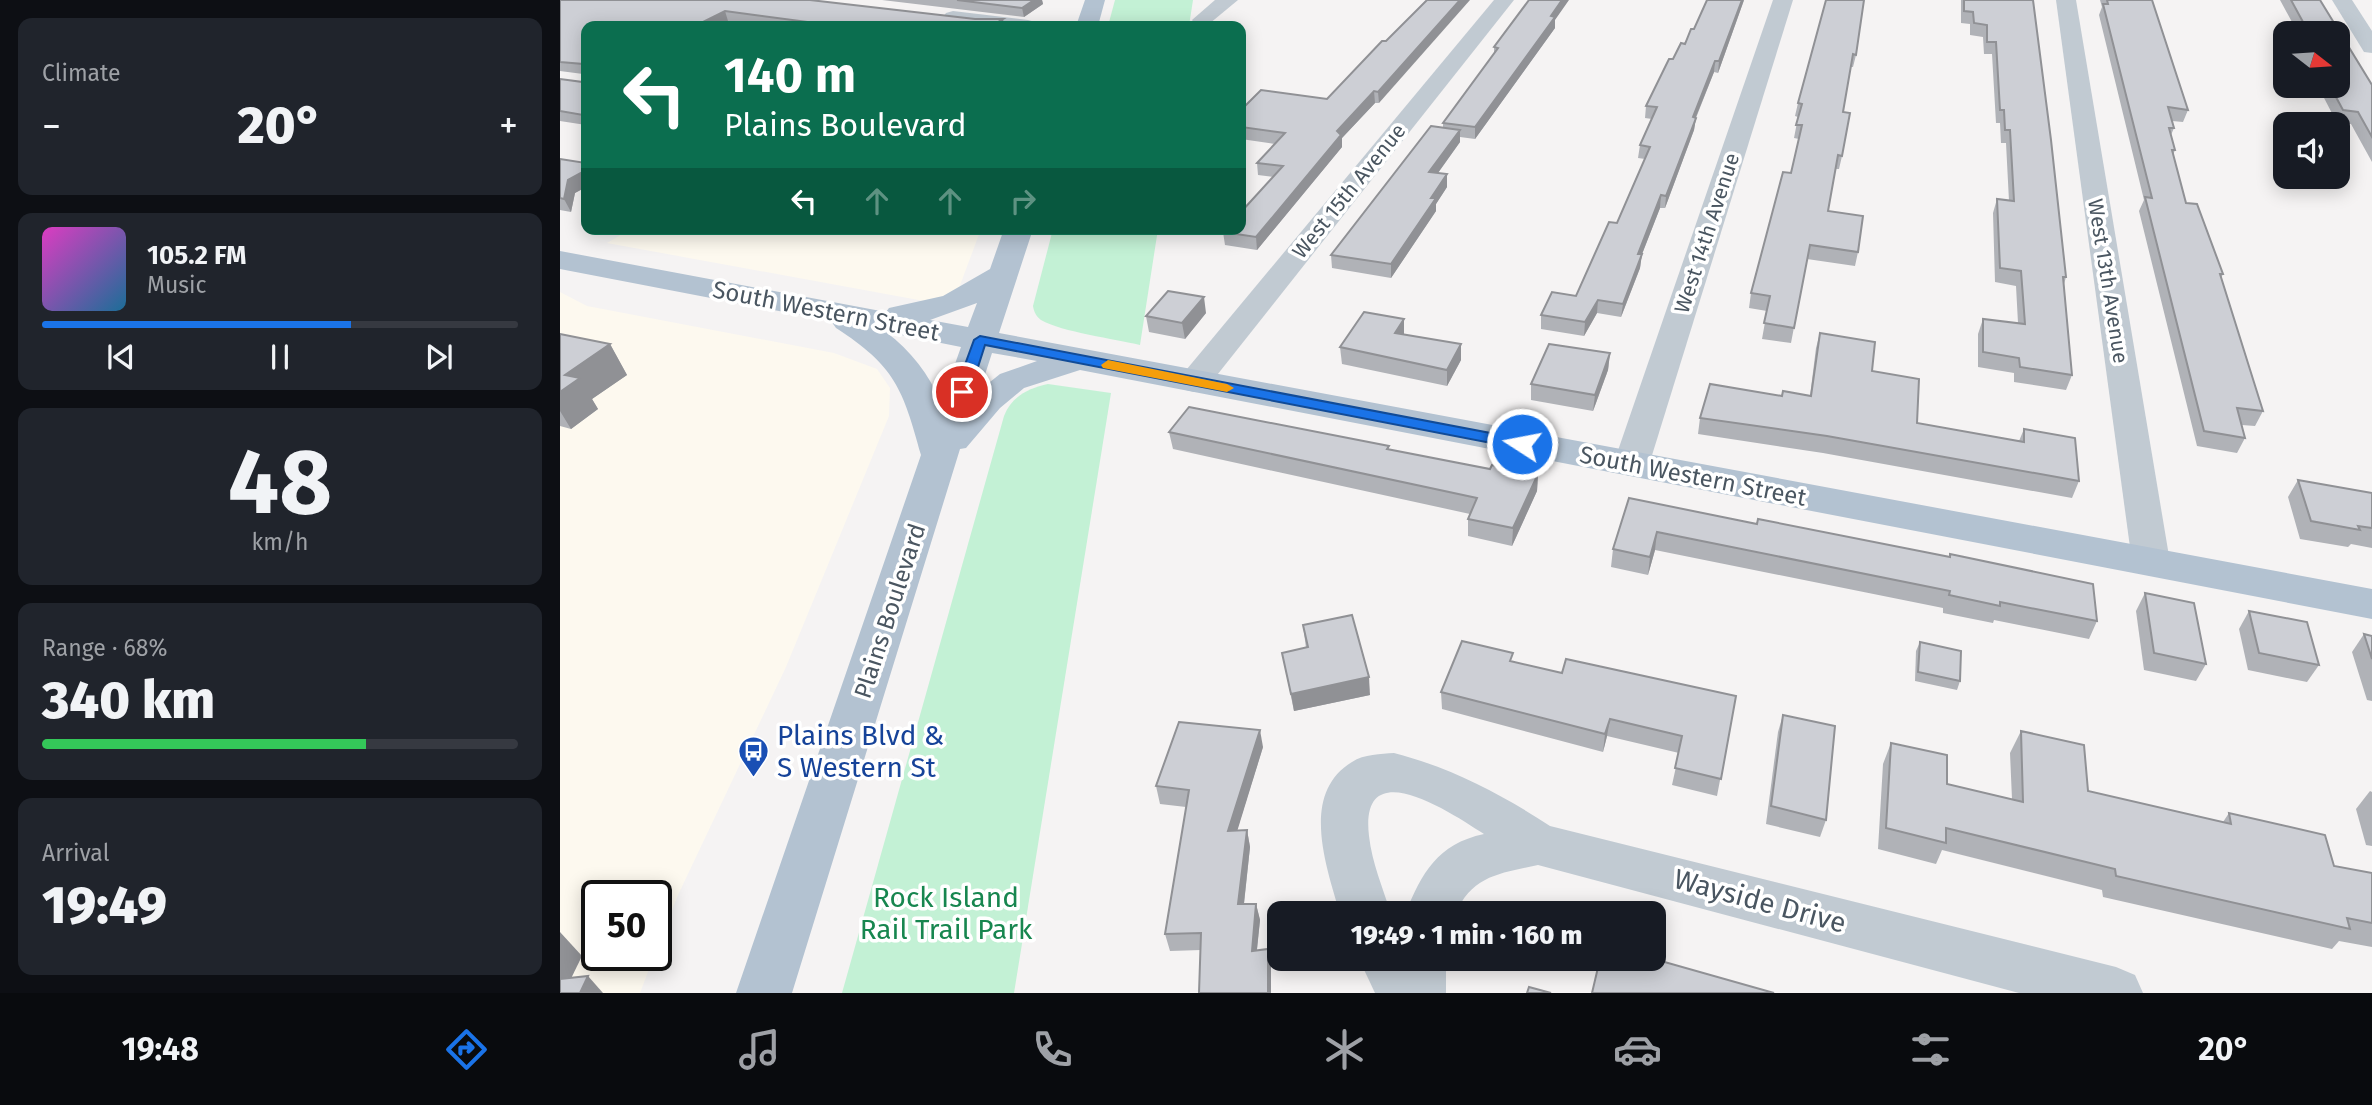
<!DOCTYPE html>
<meta charset="utf-8">
<style>
body{margin:0;font-family:"Fira Sans",sans-serif;background:#20242c;color:#f1f3f6;height:100vh;display:flex;flex-direction:column;font-size:26px;white-space:nowrap}
*{box-sizing:border-box;margin:0}
p{font-size:23px;color:#9ea1a6}
.icon{flex:none;width:38px;height:38px;fill:none;stroke:currentColor;stroke-width:2;stroke-linecap:round;stroke-linejoin:round}
.map{position:relative;flex:1;overflow:hidden}
.sheet{display:flex;flex-direction:column;gap:18px;padding:18px;background:#0d0f14;width:560px}
.sheet>*{flex:none}
.hud{position:absolute;left:21px;top:21px;width:665px;height:214px;border-radius:14px;box-shadow:0 4px 18px #0003;background:#0b6e4f;color:#fff;overflow:hidden}
.needle{width:46px;rotate:107deg}
.controls{position:absolute;left:1713px;top:21px;display:grid;gap:14px}
.controls a{display:grid;place-items:center;width:77px;height:77px;border-radius:14px;background:#171b24;box-shadow:0 4px 18px #0003;font-size:35px}
.speed{position:absolute;left:21px;top:880px;display:flex;gap:14px;font-size:35px;font-weight:700;text-align:center}
.speed>*{display:grid;place-content:center;width:91px;height:91px;border-radius:50%;background:#171b24;box-shadow:0 4px 18px #0003;line-height:1}
.speed .limit{border:4px solid #111;border-radius:10px;background:#fff;color:#111}
.pin{position:absolute;display:grid;place-items:center;width:60px;height:60px;color:#fff;margin:-30px;border:4px solid #fff;border-radius:50%;box-shadow:0 2px 7px #0007}
.me{position:absolute;width:77px;margin:-38px;rotate:281deg;stroke-linejoin:round;filter:drop-shadow(0 0 5px #0008)}
.turn{display:flex;align-items:center;gap:24px;height:147px;padding:0 28px;font-size:32px}
.turn .icon{width:91px;height:91px;stroke-width:2.5}
.turn b{display:block;font-size:49px;line-height:60px}
.lanes{display:flex;align-items:center;height:66px;padding:0 28px;background:#0003;justify-content:center;gap:35px;direction:ltr}
.lanes .off{opacity:.35}
.big{font-size:52px;font-weight:800;line-height:1.1}
.sheet .card{flex:1;display:flex;flex-direction:column;justify-content:center;gap:10px;min-width:0;padding:0 24px;border-radius:14px;background:#20242c}
.sheet .dial{align-items:center;gap:0}
.dial b{font-size:91px;line-height:1}
.song{display:flex;align-items:center;gap:21px}
.cover{width:84px;height:84px;border-radius:10px;background:linear-gradient(135deg,hsl(310 70% 55%),hsl(200 70% 35%))}
.played{height:7px;border-radius:4px;background:linear-gradient(90deg,#1a73e8 65%,#363941 65%)}
.keys{display:flex;justify-content:space-around;direction:ltr}
.heat{display:flex;justify-content:space-between;align-items:center;font-size:38px;direction:ltr}
.charge{height:10px;border-radius:5px;background:linear-gradient(90deg,#34c759 68%,#363941 0)}
.trip{position:absolute;left:707px;top:901px;width:399px;height:70px;border-radius:14px;background:#171b24;box-shadow:0 4px 18px #0003;font-weight:800;line-height:70px;text-align:center}
.dock{display:flex;height:112px;justify-content:space-around;align-items:center;background:#090b0e;color:#9ea1a6}
.dock .icon{width:49px;height:49px}
.dock .on{color:#1a73e8}
.dock b{font-size:32px;color:#f1f3f6}
main{display:flex;flex:1;min-height:0}
.map>svg:first-child{display:block}
.commercial{fill:#fdf9ef}
.green{fill:#c3f1d5}
.lines{fill:none;stroke-linecap:round;stroke-linejoin:round}
.minor{fill:#c1cad2;fill-rule:evenodd}
.major{fill:#b3c2d1;fill-rule:evenodd}
.wall{fill:#b0b2b7}
.shaded-wall{fill:#909195}
.building{fill:#cdcfd5;stroke:#909195;stroke-width:2}
.route{fill:#1a73e8;stroke:#114b97;stroke-width:2}
.slow{fill:#f59e0b}
.labels{text-anchor:middle;dominant-baseline:central;stroke-width:7;stroke-linejoin:round;paint-order:stroke}
.far-street-label{font-size:21px;fill:#4a5661;stroke:#fff}
.street-label{font-size:24px;fill:#4a5661;stroke:#fff}
.near-transit-label{font-size:28px;fill:#164399;stroke:#fff;text-anchor:start}
.near-park-label{font-size:28px;fill:#17864f;stroke:#fff}
.near-street-label{font-size:28px;fill:#4a5661;stroke:#fff}
</style>
<main>
<section class="sheet">
<div class="card"><p>Climate</p>
<div class="heat"><a>−</a><b class="big">20°</b><a>+</a></div>
</div>
<div class="card">
<div class="song"><i class="cover"></i><div><b>105.2 FM</b><p>Music</p></div></div>
<div class="played"></div>
<div class="keys"><svg class="icon" aria-label="previous" viewBox="0 0 24 24"><path d="M18 5L8 12l10 7zM5 5v14"/></svg><svg class="icon" aria-label="pause" viewBox="0 0 24 24"><path d="M8 5v14M16 5v14"/></svg><svg class="icon" aria-label="next" viewBox="0 0 24 24"><path d="M6 5l10 7-10 7zM19 5v14"/></svg></div>
</div>
<div class="card dial"><b>48</b><p>km/h</p></div>
<div class="card"><p>Range · 68%</p><b class="big">340 km</b><div class="charge"></div></div>
<div class="card"><p>Arrival</p><b class="big">19:49</b></div>
</section>
<div class="map">
<svg width="1812" height="993" viewBox="0 0 1812 993">
<rect width="100%" height="100%" fill="#f5f3f3"/>
<g class="commercial">
<polygon points="71,229 421,229 399,288 382,298 364,301 47,243"/>
<polygon points="0,292 27,306 274,353 317,369 330,388 329,416 226,667 118,895 96,951 96,896 37,896 37,956 94,956 80,993 0,993"/>
</g>
<g class="green">
<polygon points="555,0 633,0 629,26 548,26"/>
<path d="M493,229H598L580,345C555,339 502,332 481,320C476,316 474,312 473,306Z"/>
<path d="M488,384L551,393L454,993H282L444,416C452,396 469,388 488,384Z"/>
</g>
<g class="lines">
<g class="minor">
<polygon points="655,0 678,0 649,24 635,24 632,20"/>
<polygon points="934,0 954,0 646,389 634,392 622,389 618,382 622,375"/>
<polygon points="1213,0 1233,0 1089,465 1084,473 1071,476 1058,473 1053,465"/>
<polygon points="1496,0 1516,0 1610,562 1605,572 1591,576 1577,572 1572,562"/>
<polygon points="1772,0 1792,0 1812,31 1812,53 1804,52"/>
<polygon points="393,11 468,20 475,22 478,26 419,26 386,21 383,17 386,13"/>
<path d="M834,753C892,768 941,794 990,826L1556,967L1575,975L1583,993H1459L978,865C943,873 911,875 896,914H845C862,873 877,844 924,834C890,812 799,751 809,836C812,863 823,888 831,914H780C767,868 739,794 792,762C804,754 821,754 834,753Z"/>
<polygon points="799,959 886,959 886,993 815,993"/>
</g>
<g class="major">
<polygon points="525,0 545,0 538,26 516,26"/>
<path d="M444,229H473L439,333L1812,589V619L520,370L464,388L440,408L406,448L400,449L232,993H176L361,455C343,389 335,366 276,328L271,321L0,269V251L326,312L329,308L383,296L430,269ZM417,303L408,327L370,320ZM326,332L401,347L381,403C369,374 351,351 326,332ZM432,353L477,361L440,374L420,390Z"/>
</g>
</g>
<g class="wall">
<polygon points="0,0 415,19 443,19 444,26 212,26 168,21 157,26 26,26 26,125 0,121 0,79 23,82 23,74 0,71"/>
<polygon points="322,0 482,0 483,4 464,17"/>
<polygon points="1184,0 1158,73 1154,72 1136,118 1134,130 1105,208 1100,208 1082,254 1080,268 1061,317 1037,313 1024,336 981,329 981,315 1016,296 1057,223 1085,159 1078,158 1080,145 1092,119 1085,118 1086,106 1113,59 1134,29"/>
<polygon points="1266,0 1296,55 1293,67 1291,67 1283,112 1282,156 1279,169 1275,169 1268,211 1298,252 1295,266 1247,259 1231,343 1202,339 1207,311 1189,308 1191,293 1231,173 1239,139 1234,138 1238,117 1235,116 1238,103"/>
<polygon points="1401,0 1473,0 1506,277 1504,284 1512,375 1506,390 1454,382 1454,373 1418,367 1418,334 1423,319 1458,323 1456,286 1435,282 1433,213 1437,199 1449,201 1446,143 1441,143 1440,123 1436,123 1432,54 1424,54 1423,37 1410,35 1410,24 1401,23"/>
<polygon points="1540,0 1592,0 1628,110 1623,122 1612,121 1614,128 1611,135 1615,150 1613,155 1626,203 1663,274 1661,278 1703,411 1695,426 1682,425 1685,438 1677,453 1637,446 1579,211 1584,200 1539,15 1542,7"/>
<polygon points="1720,0 1760,0 1812,85 1812,162 1791,124 1777,123 1762,94 1765,86 1778,86 1778,33 1738,33"/>
<polygon points="995,20 995,28 915,139 900,137 900,142 878,173 887,187 876,204 876,211 831,278 772,268 771,255 883,128 883,123 934,54 934,47"/>
<polygon points="826,41 819,103 815,103 782,138 782,147 697,250 665,245 663,232 713,177 698,175 697,163 715,144 681,139 681,110 767,99"/>
<polygon points="0,159 26,163 26,187 15,193 11,212 0,210"/>
<polygon points="276,229 298,229 294,232"/>
<polygon points="646,313 625,339 589,332 586,316"/>
<polygon points="1260,333 1312,371 1357,423 1459,441 1464,429 1519,481 1512,498 1263,453 1138,434 1140,418 1222,396 1250,396 1256,348"/>
<polygon points="0,334 50,344 67,375 32,399 38,409 11,429 0,426"/>
<polygon points="844,334 901,360 887,386 782,364 780,347"/>
<polygon points="1050,353 1048,370 1033,411 971,400 971,384"/>
<polygon points="609,432 829,446 829,450 930,469 978,474 977,491 952,546 908,536 908,519 910,514 613,449"/>
<polygon points="1738,480 1812,493 1812,548 1791,544 1788,547 1740,539 1728,497"/>
<polygon points="1069,498 1197,524 1389,557 1390,554 1537,621 1529,639 1434,620 1433,623 1383,613 1383,608 1095,550 1088,575 1051,567 1053,549"/>
<polygon points="1585,593 1646,664 1636,681 1584,670 1576,611"/>
<polygon points="1689,611 1759,665 1747,682 1688,670 1679,629"/>
<polygon points="743,625 810,695 734,711 722,653 746,648"/>
<polygon points="1804,634 1812,636 1812,701 1807,700 1792,652"/>
<polygon points="1360,642 1400,681 1397,690 1355,681 1356,651"/>
<polygon points="953,662 1002,673 1176,696 1157,796 1112,785 1119,753 1047,736 1043,752 882,709 881,692"/>
<polygon points="1223,715 1266,820 1260,837 1206,824 1218,732"/>
<polygon points="1461,731 1528,791 1663,822 1669,813 1774,866 1812,873 1812,947 1779,941 1772,949 1543,897 1542,890 1382,850 1376,864 1318,849 1323,764 1331,743 1387,784 1452,799 1450,753"/>
<polygon points="703,747 677,830 687,830 690,847 684,904 696,904 700,920 697,950 708,949 711,966 641,950 610,951 605,934 626,807 600,804 596,786"/>
<polygon points="1810,791 1812,792 1812,846 1806,845 1796,809"/>
</g>
<g class="shaded-wall">
<polygon points="474,0 482,0 483,4 464,17 462,8"/>
<polygon points="900,0 910,0 819,103 818,92"/>
<polygon points="1002,0 1009,0 995,20 995,28 915,139 915,127"/>
<polygon points="1182,0 1184,0 1158,73 1159,61"/>
<polygon points="165,11 168,21 157,26 135,26"/>
<polygon points="443,19 444,26 431,26"/>
<polygon points="1155,61 1154,72 1131,129 1133,117"/>
<polygon points="814,91 815,103 782,138 782,147 697,250 696,237 777,131"/>
<polygon points="1136,118 1134,130 1105,208 1106,196"/>
<polygon points="900,130 900,142 870,184 869,172"/>
<polygon points="26,170 26,187 15,193 11,212 4,199 8,180"/>
<polygon points="887,174 887,187 876,204 876,211 831,278 831,264 871,198"/>
<polygon points="1101,195 1100,208 1077,267 1078,254"/>
<polygon points="1082,254 1080,268 1061,317 1063,304"/>
<polygon points="644,297 646,313 625,339 622,323"/>
<polygon points="1038,300 1037,313 1024,336 1025,322"/>
<polygon points="844,319 844,335 835,333"/>
<polygon points="50,344 67,375 32,399 38,409 11,429 0,411 0,392 5,375"/>
<polygon points="901,344 901,360 887,386 887,370"/>
<polygon points="1050,353 1048,370 1033,411 1035,395"/>
<polygon points="978,474 977,491 952,546 953,528"/>
<polygon points="1097,532 1095,550 1088,575 1090,557"/>
<polygon points="809,677 810,695 734,711 731,694"/>
<polygon points="1050,719 1047,736 1043,752 1045,734"/>
<polygon points="700,730 703,747 672,848 668,831"/>
<polygon points="687,830 690,847 682,921 678,904"/>
<polygon points="696,904 700,920 695,967 692,951"/>
<polygon points="0,932 22,956 4,993 0,993"/>
<polygon points="708,949 711,966 711,993 708,993"/>
<polygon points="28,976 43,993 20,993"/>
</g>
<g class="building">
<polygon points="0,0 250,0 415,19 443,19 431,26 240,26 248,22 165,11 135,26 26,26 26,113 23,115 0,111 0,79 23,82 23,64 0,62"/>
<polygon points="397,0 474,0 462,8"/>
<polygon points="867,0 900,0 818,92 814,91 777,131 781,135 696,237 663,232 665,229 681,229 681,212 723,166 697,163 725,133 681,127 681,110 701,90 767,99 822,41 826,41"/>
<polygon points="969,0 1002,0 991,16 995,17 915,127 883,123 938,48 934,47"/>
<polygon points="1147,0 1182,0 1159,61 1155,61 1133,117 1136,118 1106,196 1101,195 1078,254 1082,254 1063,304 1038,300 1025,322 981,315 992,292 1016,296 1049,222 1057,223 1090,147 1080,145 1097,107 1086,106 1109,59 1113,59 1121,43 1125,44 1131,29 1134,29"/>
<polygon points="1266,0 1304,0 1296,55 1293,54 1283,112 1290,113 1282,156 1278,155 1268,211 1303,216 1298,252 1250,245 1234,328 1204,323 1210,296 1191,293 1223,172 1231,173 1242,125 1236,125 1242,104 1238,103"/>
<polygon points="1404,0 1473,0 1491,140 1506,277 1503,277 1512,375 1460,367 1459,358 1423,352 1423,319 1465,324 1461,271 1440,268 1437,199 1454,201 1450,130 1445,130 1444,110 1440,110 1436,42 1427,42 1427,25 1414,23 1413,12 1404,11"/>
<polygon points="1547,0 1592,0 1628,110 1608,107 1614,128 1609,128 1615,150 1612,150 1626,203 1637,204 1663,274 1660,274 1703,411 1677,408 1685,438 1644,431 1585,197 1592,198 1543,4 1548,4"/>
<polygon points="1731,0 1760,0 1812,85 1812,137 1798,112 1783,110 1770,86 1778,86 1778,33 1749,33"/>
<polygon points="871,126 900,130 869,172 887,174 871,198 876,198 831,264 771,255"/>
<polygon points="0,159 26,163 26,170 8,180 4,199 0,198"/>
<polygon points="608,291 644,297 622,323 586,316"/>
<polygon points="804,312 844,319 835,333 901,344 887,370 780,347"/>
<polygon points="1260,333 1315,342 1312,371 1359,379 1357,423 1464,442 1464,429 1515,438 1519,481 1267,436 1140,418 1150,384 1222,396 1223,391 1251,396"/>
<polygon points="0,334 50,344 5,375 20,378 0,392"/>
<polygon points="989,344 1050,353 1035,395 971,384"/>
<polygon points="629,407 829,446 827,449 930,469 932,465 978,474 953,528 908,519 917,498 609,432"/>
<polygon points="1738,480 1812,493 1812,528 1798,526 1800,530 1751,521"/>
<polygon points="1069,498 1197,524 1198,519 1390,557 1390,554 1533,584 1537,621 1440,602 1440,606 1389,595 1390,591 1097,532 1090,557 1053,549"/>
<polygon points="1585,593 1634,603 1646,664 1594,653"/>
<polygon points="1689,611 1747,622 1759,665 1699,653"/>
<polygon points="792,615 809,677 731,694 722,653 748,647 743,625"/>
<polygon points="1804,634 1812,636 1812,659"/>
<polygon points="902,641 953,653 950,661 1002,673 1006,659 1176,696 1161,779 1115,768 1122,736 1050,719 1045,734 881,692"/>
<polygon points="1360,642 1401,651 1400,681 1358,672"/>
<polygon points="1223,715 1275,726 1266,820 1211,806"/>
<polygon points="619,722 700,730 668,831 687,830 678,904 696,904 692,951 708,949 708,993 639,993 641,933 605,934 629,790 596,786"/>
<polygon points="1461,731 1524,745 1528,791 1671,824 1669,813 1765,835 1774,866 1812,873 1812,923 1787,918 1790,929 1556,876 1555,869 1386,828 1386,843 1326,828 1331,743 1387,755 1387,784 1463,802"/>
<polygon points="1040,959 1094,959 1214,993 1032,993"/>
<polygon points="28,976 20,993 0,993 0,979"/>
<polygon points="969,987 991,993 967,993"/>
</g>
<polygon class="route" points="420,336 962,439 970,444 962,449 425,345 410,392 402,396 397,395 395,392 414,340"/>
<polygon class="slow" points="548,360 667,384 674,388 667,392 543,368 541,365"/>
<defs>
<symbol id="bus-pin" viewBox="-11 -11 22 30"><path d="M0 17L-7.5 6A9.5 9.5 0 1 1 7.5 6Z" fill="#1a4fb4" stroke="#fff"/><path d="M-5-6H5V4H4V6H2V4H-2V6H-4V4H-5ZM-3.5-4V0h7V-4ZM-3.5 1.2v1.5H-2V1.2ZM2 1.2v1.5H3.5V1.2Z" fill="#fff"/></symbol>
</defs>
<g fill-rule="evenodd">
<use href="#bus-pin" x="176" y="734" width="35" height="47"/>
</g>
<g class="labels">
<g class="far-street-label">
<text transform="translate(789 191) rotate(-51)">West 15th Avenue</text>
<text transform="translate(1147 233) rotate(-72)">West 14th Avenue</text>
<text transform="translate(1548 281) rotate(81)">West 13th Avenue</text>
</g>
<g class="street-label">
<text transform="translate(266 311) rotate(11)">South Western Street</text>
<text transform="translate(1133 476) rotate(11)">South Western Street</text>
<text transform="translate(330 611) rotate(-72)">Plains Boulevard</text>
</g>
<g class="near-transit-label">
<text x="217" y="735">Plains Blvd &amp;<tspan x="217" dy="32">S Western St</tspan></text>
</g>
<g class="near-park-label">
<text x="386" y="897">Rock Island<tspan x="386" dy="32">Rail Trail Park</tspan></text>
</g>
<g class="near-street-label">
<text transform="translate(1200 901) rotate(15)">Wayside Drive</text>
</g>
</g>
</svg>
<div class="controls">
<a><svg class="needle" viewBox="-14 -14 28 28"><path d="M0-13l5 13h-10z" fill="#e53935"/><path d="M0 13l5-13h-10z" fill="#9ea1a6"/></svg></a>
<a><svg class="icon" aria-label="sound" viewBox="0 0 24 24"><path d="M4 9h4l5-4v14l-5-4H4zM17 9q2 3 0 6"/></svg></a>
</div>
<div class="speed"><div class="limit">50</div></div>
<div class="pin" style="left:402px;top:392px;background:#d93025"><svg class="icon" aria-label="arrive" viewBox="0 0 24 24"><path d="M6 21V4h12l-3 4 3 4H6"/></svg></div>
<svg class="me" style="left:962px;top:444px" viewBox="-20 -20 40 40"><circle r="17" fill="#1a73e8" stroke="#fff" stroke-width="3"/><path d="M0-11L8 9 0 5-8 9z" fill="#fff"/></svg>
<div class="trip">19:49 · 1 min · 160 m</div>
<div class="hud">
<div class="turn"><svg class="icon" aria-label="left" viewBox="0 0 24 24"><path d="M17 20v-9H6M10 6l-5 5 5 5"/></svg><div><b>140 m</b>Plains Boulevard</div></div>
<div class="lanes"><svg class="icon" aria-label="left" viewBox="0 0 24 24"><path d="M17 20v-9H6M10 6l-5 5 5 5"/></svg><svg class="icon off" aria-label="ahead" viewBox="0 0 24 24"><path d="M12 20V5M6 11l6-6 6 6"/></svg><svg class="icon off" aria-label="ahead" viewBox="0 0 24 24"><path d="M12 20V5M6 11l6-6 6 6"/></svg><svg class="icon off" aria-label="right" viewBox="0 0 24 24"><path d="M7 20v-9h11M14 6l5 5-5 5"/></svg></div>
</div>
</div>
</main>
<nav class="dock">
<b>19:48</b>
<svg class="icon on" aria-label="directions" viewBox="0 0 24 24"><path d="M12 3l9 9-9 9-9-9zM9 14v-3h6M13 9l2 2-2 2"/></svg>
<svg class="icon" aria-label="music" viewBox="0 0 24 24"><path d="M9 18V5l10-2v13"/><circle cx="6" cy="18" r="3"/><circle cx="16" cy="16" r="3"/></svg>
<svg class="icon" aria-label="phone" viewBox="0 0 24 24"><path d="M5 4h4l2 5-3 2q2 4 5 5l2-3 5 2v4C11 20 4 13 5 4z"/></svg>
<svg class="icon" aria-label="climate" viewBox="0 0 24 24"><path d="M12 3v18M4 7l16 10M4 17L20 7"/></svg>
<svg class="icon" aria-label="car" viewBox="0 0 24 24"><path d="M5 17H2v-5l4-1 3-4h7l3 4 3 1v5h-3M9 17h6M6 11h13"/><circle cx="7" cy="17" r="2"/><circle cx="17" cy="17" r="2"/></svg>
<svg class="icon" aria-label="filters" viewBox="0 0 24 24"><path d="M4 7h16M4 17h16"/><circle cx="9" cy="7" r="2"/><circle cx="15" cy="17" r="2"/></svg>
<b>20°</b>
</nav>
